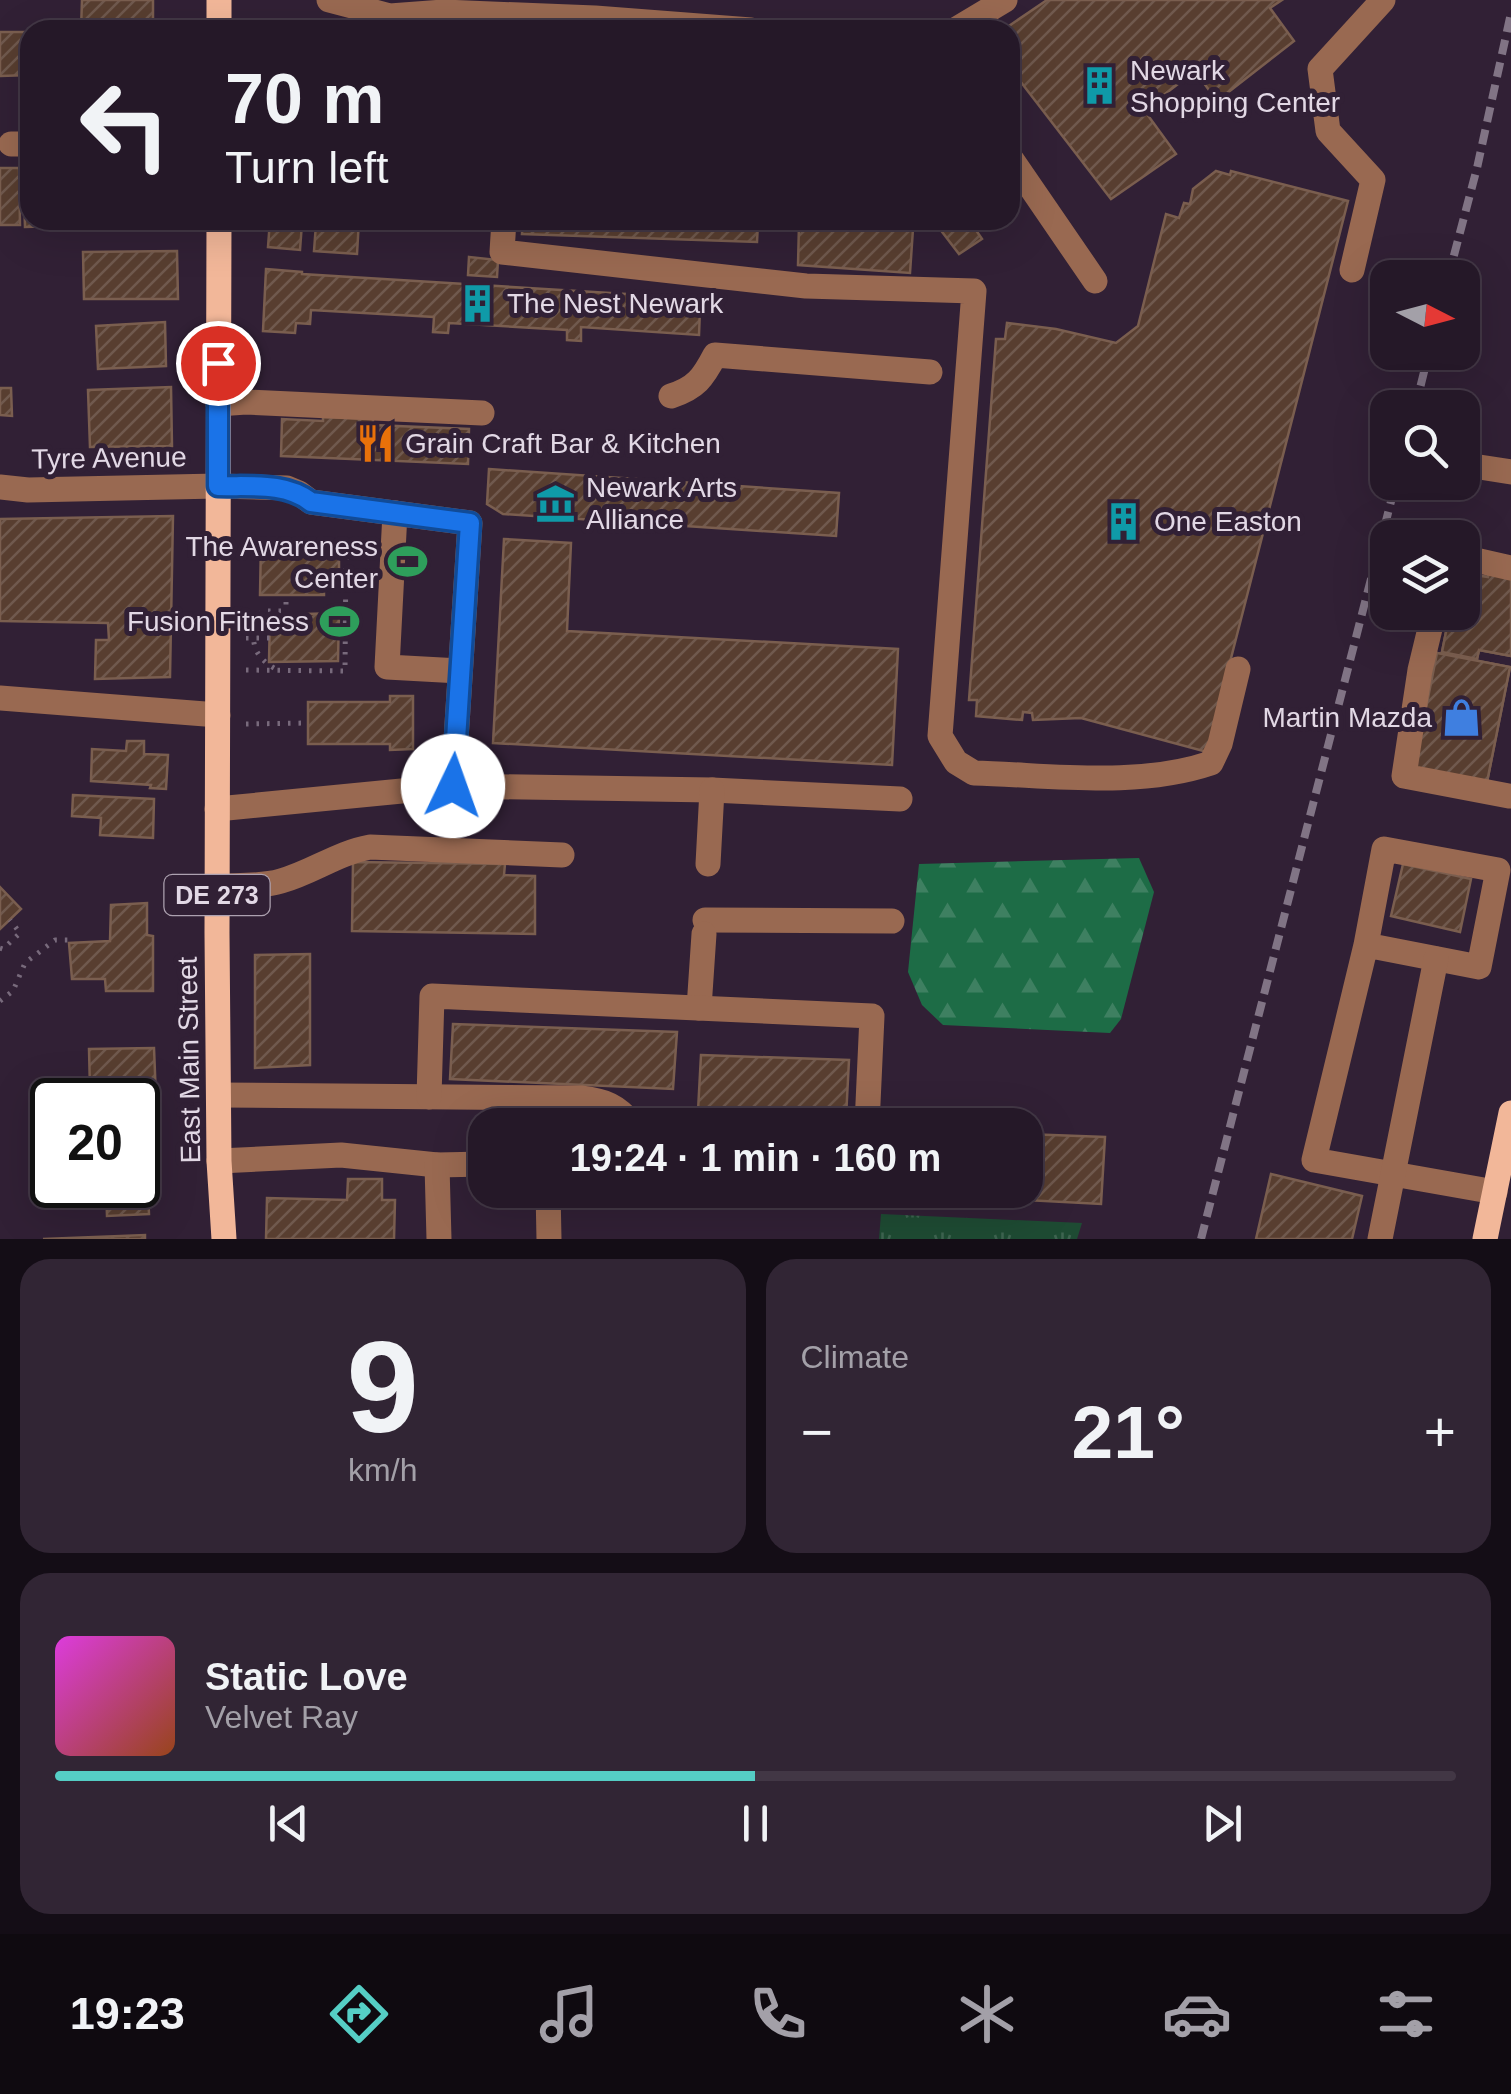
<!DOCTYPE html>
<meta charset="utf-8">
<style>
body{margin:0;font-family:Arial,sans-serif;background:#312534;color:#f1f3f6;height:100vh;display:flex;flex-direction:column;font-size:38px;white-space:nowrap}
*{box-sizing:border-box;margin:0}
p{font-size:32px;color:#a3a0a8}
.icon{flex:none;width:55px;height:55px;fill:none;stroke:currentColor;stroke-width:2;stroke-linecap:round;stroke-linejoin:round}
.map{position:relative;height:1239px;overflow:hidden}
.sheet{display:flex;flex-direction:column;gap:20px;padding:20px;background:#140d16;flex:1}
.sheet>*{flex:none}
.top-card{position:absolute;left:20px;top:20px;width:1000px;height:210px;border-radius:30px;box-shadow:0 10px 40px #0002,0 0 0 2px #423745;background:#251828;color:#f1f3f6;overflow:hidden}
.needle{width:65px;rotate:96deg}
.buttons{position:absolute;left:1370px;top:260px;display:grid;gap:20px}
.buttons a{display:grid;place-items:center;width:110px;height:110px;border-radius:20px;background:#251828;box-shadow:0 10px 40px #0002,0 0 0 2px #423745;font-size:50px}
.speed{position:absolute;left:30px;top:1078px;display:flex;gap:20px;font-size:50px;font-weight:700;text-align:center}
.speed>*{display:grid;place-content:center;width:130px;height:130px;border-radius:50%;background:#251828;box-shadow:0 10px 40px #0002,0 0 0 2px #423745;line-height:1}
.speed .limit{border:5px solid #111;border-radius:15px;background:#fff;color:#111}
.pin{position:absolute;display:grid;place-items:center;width:85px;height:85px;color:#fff;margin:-42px;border:5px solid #fff;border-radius:50%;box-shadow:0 2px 10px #0007}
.me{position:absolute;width:110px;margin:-55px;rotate:3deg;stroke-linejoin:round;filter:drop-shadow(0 0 8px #0008)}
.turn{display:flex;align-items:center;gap:35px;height:210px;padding:0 40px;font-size:45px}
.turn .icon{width:130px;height:130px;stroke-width:2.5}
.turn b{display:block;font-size:70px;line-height:85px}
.big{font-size:75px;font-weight:600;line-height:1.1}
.sheet .widget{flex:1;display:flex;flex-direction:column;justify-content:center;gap:15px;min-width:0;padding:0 35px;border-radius:30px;background:#312534}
.sheet .dial{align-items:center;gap:0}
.dial b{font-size:130px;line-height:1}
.song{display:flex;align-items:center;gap:30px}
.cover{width:120px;height:120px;border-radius:15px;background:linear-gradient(135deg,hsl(300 70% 55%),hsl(20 70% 35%))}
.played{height:10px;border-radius:5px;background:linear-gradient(90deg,#55cec5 50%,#423745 50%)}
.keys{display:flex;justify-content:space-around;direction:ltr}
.heat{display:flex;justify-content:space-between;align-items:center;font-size:55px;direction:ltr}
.sheet .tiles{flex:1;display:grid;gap:20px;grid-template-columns:1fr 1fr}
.widget:last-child{grid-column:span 2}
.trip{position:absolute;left:468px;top:1108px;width:575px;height:100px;border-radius:30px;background:#251828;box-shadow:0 10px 40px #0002,0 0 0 2px #423745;font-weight:600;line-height:100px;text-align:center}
.dock{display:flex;height:160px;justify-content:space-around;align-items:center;background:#0f0a10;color:#a3a0a8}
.dock .icon{width:70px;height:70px}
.dock .selected{color:#55cec5}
.dock b{font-size:45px;color:#f1f3f6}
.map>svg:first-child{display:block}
.grass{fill:url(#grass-tufts)}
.forest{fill:url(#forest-firs)}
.building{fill:url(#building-hatch);stroke:#7a5e4f;stroke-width:2.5}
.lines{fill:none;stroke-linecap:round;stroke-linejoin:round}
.path{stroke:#786a7c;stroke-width:5;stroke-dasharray:2.5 8;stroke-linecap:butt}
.minor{stroke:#996951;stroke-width:25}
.major{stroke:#f2b799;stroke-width:25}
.rail{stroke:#817485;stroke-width:8;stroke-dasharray:15 8;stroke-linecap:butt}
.route-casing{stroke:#114b97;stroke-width:25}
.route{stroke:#1a73e8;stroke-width:18}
.labels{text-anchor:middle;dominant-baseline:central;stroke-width:10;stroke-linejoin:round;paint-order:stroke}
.shield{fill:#312035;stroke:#ada1b0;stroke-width:2.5}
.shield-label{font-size:25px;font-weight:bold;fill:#e2d8e5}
.poi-label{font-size:28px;fill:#e2d8e5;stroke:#312035;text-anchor:start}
.street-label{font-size:28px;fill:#e2d8e5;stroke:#312035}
</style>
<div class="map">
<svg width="1511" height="1239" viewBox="0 0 1511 1239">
<defs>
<pattern id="grass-tufts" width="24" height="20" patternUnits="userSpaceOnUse" patternTransform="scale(2.5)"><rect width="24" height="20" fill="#1e4b33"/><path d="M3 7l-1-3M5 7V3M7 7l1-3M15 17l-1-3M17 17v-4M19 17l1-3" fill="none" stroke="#3e6450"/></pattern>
<pattern id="forest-firs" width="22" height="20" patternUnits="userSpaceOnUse" patternTransform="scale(2.5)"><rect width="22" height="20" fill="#1d6c46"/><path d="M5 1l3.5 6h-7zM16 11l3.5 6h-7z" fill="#3e8061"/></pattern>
<pattern id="building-hatch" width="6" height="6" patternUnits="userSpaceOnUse" patternTransform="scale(2.5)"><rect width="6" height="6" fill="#583e30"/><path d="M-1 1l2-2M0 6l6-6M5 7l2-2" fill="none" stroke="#70594e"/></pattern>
</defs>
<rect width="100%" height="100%" fill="#312035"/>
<polygon class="grass" points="881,1214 1082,1223 1077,1239 879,1239"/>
<polygon class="forest" points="1139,858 1154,892 1121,1019 1110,1033 943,1025 922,1005 908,972 919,864"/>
<g class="building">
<polygon points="82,0 153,0 153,30 81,30"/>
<polygon points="1047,0 1282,0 1270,8 1294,41 1217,101 1195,71 1144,110 1176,154 1111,199 1010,68 1010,30 1003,30"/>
<polygon points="0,32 30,32 30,75 0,76"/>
<polygon points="30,165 30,220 171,220 171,223 25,227 23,166"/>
<polygon points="0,168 19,168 20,225 0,225"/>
<polygon points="1216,171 1230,175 1231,171 1348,201 1207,752 1081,718 1033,720 1032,713 1023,712 1022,720 976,716 977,700 969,700 996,339 1005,339 1007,323 1056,329 1116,343 1138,326 1166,214 1179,218 1184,203 1190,204 1193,189"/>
<polygon points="270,220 359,220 357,254 314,251 316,224 302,223 300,250 268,247"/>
<polygon points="523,220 882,220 882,229 913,229 910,273 798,265 799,224 758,223 757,242 522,234"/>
<polygon points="933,220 969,220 982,239 959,254"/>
<polygon points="177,251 178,299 84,299 83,252"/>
<polygon points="469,257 498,260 497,277 468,275"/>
<polygon points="266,269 302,272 302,274 691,298 690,308 700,309 699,335 581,327 581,341 567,340 567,330 449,323 448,333 433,332 434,317 311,310 310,324 296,323 295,333 263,331"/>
<polygon points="165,322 166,366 98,369 96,326"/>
<polygon points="171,387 172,446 90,447 88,390"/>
<polygon points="0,388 11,388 12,416 0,415"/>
<polygon points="323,417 373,419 373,425 469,429 468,464 281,456 282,419 323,421"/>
<polygon points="489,469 839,493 836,536 503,514 487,504"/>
<polygon points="173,516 170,677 95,679 96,640 109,640 108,623 0,621 0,519"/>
<polygon points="504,539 571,543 567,631 898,649 892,765 493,743"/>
<polygon points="261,542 339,542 339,589 324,589 324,595 260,595"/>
<polygon points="1489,572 1511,576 1511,656 1479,650 1477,659 1442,652 1450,612 1462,612 1462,573 1488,577"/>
<polygon points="1489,572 1511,576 1511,656 1479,650 1477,659 1442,652 1450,612 1462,612 1462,573 1488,577"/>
<polygon points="339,613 338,661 269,662 270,615"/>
<polygon points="1437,653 1510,667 1487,782 1414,768"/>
<polygon points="1437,653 1510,667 1487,782 1414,768"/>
<polygon points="390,696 413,696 413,749 390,750 390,744 308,744 308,702 390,702"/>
<polygon points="127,741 144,741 144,754 168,755 166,789 150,788 151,785 91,781 92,749 126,751"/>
<polygon points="73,795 154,799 153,838 100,835 101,818 72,816"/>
<polygon points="353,862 505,864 504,875 535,876 535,934 352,931"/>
<polygon points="1403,864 1471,879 1460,932 1391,916"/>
<polygon points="0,887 21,909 0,929"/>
<polygon points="147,903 147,935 153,936 153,991 106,991 105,979 72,979 69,943 110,941 111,905"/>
<polygon points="310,954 310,1065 255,1068 255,955"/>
<polygon points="453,1024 677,1032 673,1089 450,1079"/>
<polygon points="154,1048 158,1148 138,1148 138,1100 109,1100 107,1089 90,1089 89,1049"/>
<polygon points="701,1055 849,1060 846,1118 698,1111"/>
<polygon points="1025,1134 1105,1137 1101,1204 894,1193 894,1190 1025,1190"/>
<polygon points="147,1168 149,1214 107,1216 106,1185 138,1185 138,1169"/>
<polygon points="1271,1174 1362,1196 1352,1239 1256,1239"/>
<polygon points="348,1179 382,1179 382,1200 395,1200 394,1239 266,1239 267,1198 347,1200"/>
<polygon points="145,1235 145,1239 43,1239"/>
</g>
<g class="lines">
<g class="path">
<polyline points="286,615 286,595"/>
<polyline points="246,638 270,638"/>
<path d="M274,668C252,655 250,639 257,615L264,611H285"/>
<polyline points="246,670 345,671 346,548"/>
<polyline points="246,724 308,723"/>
<polyline points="0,948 3,949 20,933 10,920"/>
<polyline points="0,1001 13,991 25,963 55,940 70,940 73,943"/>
</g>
<g class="minor">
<polyline points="329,0 390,16 443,12 595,18 751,30"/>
<polyline points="955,30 1005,0"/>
<polyline points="11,144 30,144"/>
<polyline points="1010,157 1095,281"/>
<path d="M504,220L502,252L806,286L974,291L940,736L956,762L974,773C1051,775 1137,788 1211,763L1220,744L1238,669"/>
<polyline points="1352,270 1373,180 1328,131 1320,69 1383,0"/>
<path d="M671,396C696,388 703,378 715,355L930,372"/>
<polyline points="218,404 246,402 482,413"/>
<polyline points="1473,466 1511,472"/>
<polyline points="0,487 28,490 218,486 287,488 299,493 311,502 470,523 453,786"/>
<polyline points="395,513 387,667 460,671"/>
<polyline points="1462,557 1511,568"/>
<polyline points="1434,612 1420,670 1404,776 1509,796"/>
<polyline points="0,698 218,715"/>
<polyline points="217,809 453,786 712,790 900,799"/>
<polyline points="708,864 712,790"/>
<path d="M217,886C238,885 261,887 281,881C313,872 337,853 370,847L562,855"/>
<polyline points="705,920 892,921"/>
<polyline points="1366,945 1479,967 1498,870 1384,849 1366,945 1314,1160 1495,1192"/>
<polyline points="699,1008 704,934"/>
<path d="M219,1095L581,1098C605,1101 617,1105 633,1125"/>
<polyline points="429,1097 432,996 872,1016 867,1125"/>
<polyline points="219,1161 341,1155 437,1165 485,1164"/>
<polyline points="437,1165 439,1239"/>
<polyline points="548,1190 549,1239"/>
<polyline points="1380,1239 1436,959"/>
</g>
<g class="major">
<polyline points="219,0 219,30"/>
<polyline points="219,220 217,933 219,1161 224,1239"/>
<polyline points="1485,1239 1511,1113"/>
</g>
<g class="rail">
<polyline points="1448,278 1477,168 1511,13"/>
<polyline points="1415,408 1429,352"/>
<polyline points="1201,1239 1396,482"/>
</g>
</g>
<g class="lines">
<defs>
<path id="route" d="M218,363V486C250,487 285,482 311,502L470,523L453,786"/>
</defs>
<use href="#route" class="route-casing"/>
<use href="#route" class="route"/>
</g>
<defs>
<symbol id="building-bare" viewBox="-9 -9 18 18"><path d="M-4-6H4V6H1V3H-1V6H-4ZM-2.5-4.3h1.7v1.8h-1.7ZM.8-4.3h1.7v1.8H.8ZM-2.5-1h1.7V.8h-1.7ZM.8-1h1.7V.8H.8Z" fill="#0f9aa8" stroke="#312035" stroke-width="2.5" paint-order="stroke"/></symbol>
<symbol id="restaurant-bare" viewBox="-9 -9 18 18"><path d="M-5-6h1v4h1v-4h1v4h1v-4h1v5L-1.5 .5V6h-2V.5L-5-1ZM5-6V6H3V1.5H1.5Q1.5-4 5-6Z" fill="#e8710a" stroke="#312035" stroke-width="2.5" paint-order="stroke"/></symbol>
<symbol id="museum-bare" viewBox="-9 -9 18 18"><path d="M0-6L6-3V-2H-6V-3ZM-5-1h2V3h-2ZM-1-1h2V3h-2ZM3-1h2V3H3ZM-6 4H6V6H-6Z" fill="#0f9aa8" stroke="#312035" stroke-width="2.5" paint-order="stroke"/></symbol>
<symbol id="stadium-bare" viewBox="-9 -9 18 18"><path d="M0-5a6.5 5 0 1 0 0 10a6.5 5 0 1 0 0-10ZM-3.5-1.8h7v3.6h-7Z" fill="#2e9e5b" stroke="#312035" stroke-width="2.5" paint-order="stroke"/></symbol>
<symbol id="shop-bare" viewBox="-9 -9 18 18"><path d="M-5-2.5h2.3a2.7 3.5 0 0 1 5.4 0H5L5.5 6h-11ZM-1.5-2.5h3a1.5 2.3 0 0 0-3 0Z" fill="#3f7fe0" stroke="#312035" stroke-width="2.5" paint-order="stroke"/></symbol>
</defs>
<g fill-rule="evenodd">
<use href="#building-bare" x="1072" y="58" width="55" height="55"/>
<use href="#building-bare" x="450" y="276" width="55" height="55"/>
<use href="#restaurant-bare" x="348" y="416" width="55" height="55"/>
<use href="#museum-bare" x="528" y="476" width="55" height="55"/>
<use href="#building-bare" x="1096" y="494" width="55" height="55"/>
<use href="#stadium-bare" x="380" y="534" width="55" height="55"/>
<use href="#stadium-bare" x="312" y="594" width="55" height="55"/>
<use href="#shop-bare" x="1434" y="690" width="55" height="55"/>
</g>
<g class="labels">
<rect class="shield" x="164.5" y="875" width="105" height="40" rx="8"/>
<g class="shield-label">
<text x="217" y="895">DE 273</text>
</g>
<g class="poi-label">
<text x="1130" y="70">Newark<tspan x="1130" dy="32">Shopping Center</tspan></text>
<text x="507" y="303">The Nest Newark</text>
<text x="405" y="443">Grain Craft Bar &amp; Kitchen</text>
<text x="586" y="487">Newark Arts<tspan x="586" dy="32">Alliance</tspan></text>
<text x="1154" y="521">One Easton</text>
<text x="378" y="546" text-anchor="end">The Awareness<tspan x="378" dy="32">Center</tspan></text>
<text x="309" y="621" text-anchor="end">Fusion Fitness</text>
<text x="1432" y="717" text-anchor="end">Martin Mazda</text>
</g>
<g class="street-label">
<text transform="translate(109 458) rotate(-1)">Tyre Avenue</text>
<text transform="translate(189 1060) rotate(-91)">East Main Street</text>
</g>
</g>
</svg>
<div class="buttons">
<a><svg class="needle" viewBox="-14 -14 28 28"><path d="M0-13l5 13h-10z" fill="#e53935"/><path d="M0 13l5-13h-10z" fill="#a3a0a8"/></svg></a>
<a><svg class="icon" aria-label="search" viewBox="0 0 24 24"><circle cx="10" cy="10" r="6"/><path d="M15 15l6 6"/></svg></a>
<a><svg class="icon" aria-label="layers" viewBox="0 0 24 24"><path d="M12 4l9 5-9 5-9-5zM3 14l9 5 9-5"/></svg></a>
</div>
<div class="speed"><div class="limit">20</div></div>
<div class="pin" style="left:218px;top:363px;background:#d93025"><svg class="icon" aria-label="arrive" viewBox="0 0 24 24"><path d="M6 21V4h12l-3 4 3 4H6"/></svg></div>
<svg class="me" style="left:453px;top:786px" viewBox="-20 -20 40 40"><circle r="19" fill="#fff"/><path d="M0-13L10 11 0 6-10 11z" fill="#1a73e8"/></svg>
<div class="trip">19:24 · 1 min · 160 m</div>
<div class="top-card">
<div class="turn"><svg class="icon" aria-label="left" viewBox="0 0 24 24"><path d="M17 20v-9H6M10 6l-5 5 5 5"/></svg><div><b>70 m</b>Turn left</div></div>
</div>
</div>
<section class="sheet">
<div class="tiles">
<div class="widget dial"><b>9</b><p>km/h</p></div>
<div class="widget"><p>Climate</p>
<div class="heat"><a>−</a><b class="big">21°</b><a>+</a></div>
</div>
<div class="widget">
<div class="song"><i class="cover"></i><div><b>Static Love</b><p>Velvet Ray</p></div></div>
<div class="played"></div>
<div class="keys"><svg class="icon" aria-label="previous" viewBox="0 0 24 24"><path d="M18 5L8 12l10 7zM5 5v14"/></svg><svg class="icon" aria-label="pause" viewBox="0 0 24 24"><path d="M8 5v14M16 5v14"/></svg><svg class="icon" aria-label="next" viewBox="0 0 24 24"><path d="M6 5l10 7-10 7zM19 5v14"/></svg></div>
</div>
</div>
</section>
<nav class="dock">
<b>19:23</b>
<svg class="icon selected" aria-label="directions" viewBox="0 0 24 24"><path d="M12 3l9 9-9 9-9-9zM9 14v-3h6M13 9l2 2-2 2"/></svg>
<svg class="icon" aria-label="music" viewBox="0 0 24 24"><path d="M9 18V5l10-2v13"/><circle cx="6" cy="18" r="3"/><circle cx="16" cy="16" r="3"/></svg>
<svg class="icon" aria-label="phone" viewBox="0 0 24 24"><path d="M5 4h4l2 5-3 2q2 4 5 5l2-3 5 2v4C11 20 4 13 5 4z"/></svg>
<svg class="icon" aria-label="climate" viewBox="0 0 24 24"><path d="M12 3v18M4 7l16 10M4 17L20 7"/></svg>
<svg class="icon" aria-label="car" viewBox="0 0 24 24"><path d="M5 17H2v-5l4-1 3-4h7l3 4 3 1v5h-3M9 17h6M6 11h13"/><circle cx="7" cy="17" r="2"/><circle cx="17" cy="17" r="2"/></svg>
<svg class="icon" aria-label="filters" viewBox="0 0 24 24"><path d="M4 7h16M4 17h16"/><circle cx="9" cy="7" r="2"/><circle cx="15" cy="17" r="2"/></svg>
</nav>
